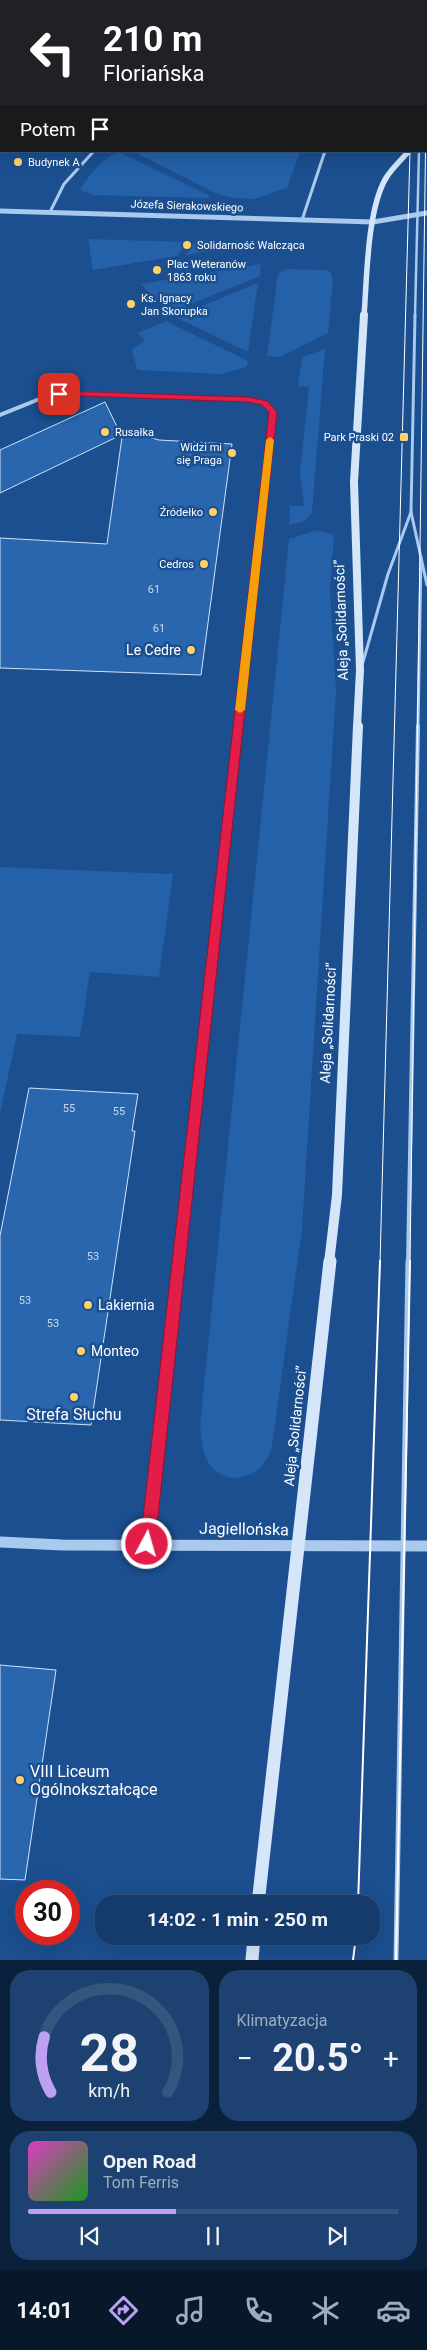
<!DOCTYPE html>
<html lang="pl">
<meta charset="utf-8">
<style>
body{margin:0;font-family:Roboto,sans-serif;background:#1d4271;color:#f1f3f6;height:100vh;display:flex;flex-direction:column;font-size:19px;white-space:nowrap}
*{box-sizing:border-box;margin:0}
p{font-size:16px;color:#9dadc1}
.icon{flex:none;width:28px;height:28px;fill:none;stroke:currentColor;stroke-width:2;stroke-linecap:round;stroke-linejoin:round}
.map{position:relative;height:1960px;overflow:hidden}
.details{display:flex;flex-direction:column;gap:10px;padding:10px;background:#0b203b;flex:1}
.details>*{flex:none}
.banner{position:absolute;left:0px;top:0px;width:428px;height:152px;box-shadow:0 5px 20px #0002,0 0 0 1px #33557e;background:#202124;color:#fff;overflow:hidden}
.speed{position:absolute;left:15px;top:1880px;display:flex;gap:10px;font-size:25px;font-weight:700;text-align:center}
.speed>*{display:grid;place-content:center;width:65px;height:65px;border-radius:50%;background:#143b6b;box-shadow:0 5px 20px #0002,0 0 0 1px #33557e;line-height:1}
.speed .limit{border:8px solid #d22;background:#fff;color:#111}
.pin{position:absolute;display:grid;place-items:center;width:42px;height:42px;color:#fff;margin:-21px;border-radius:10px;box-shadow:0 2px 8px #0006}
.me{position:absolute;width:55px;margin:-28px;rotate:6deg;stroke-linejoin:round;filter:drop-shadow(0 0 4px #0008)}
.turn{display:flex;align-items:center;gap:18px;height:105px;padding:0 20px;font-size:22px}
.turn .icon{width:65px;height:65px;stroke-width:2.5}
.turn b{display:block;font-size:35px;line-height:42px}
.then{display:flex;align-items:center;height:48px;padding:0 20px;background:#0003;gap:10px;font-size:19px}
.big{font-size:38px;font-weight:700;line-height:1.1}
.details .card{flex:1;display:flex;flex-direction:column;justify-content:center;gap:8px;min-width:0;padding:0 18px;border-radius:20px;background:#1d4271}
.details .dial{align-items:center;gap:0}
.dial svg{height:130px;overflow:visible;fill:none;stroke:#33557e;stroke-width:7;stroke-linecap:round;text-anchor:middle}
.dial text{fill:#f1f3f6;stroke:none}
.song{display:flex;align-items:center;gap:15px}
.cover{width:60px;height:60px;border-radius:8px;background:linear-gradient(135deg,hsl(310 70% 55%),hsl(120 70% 35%))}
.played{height:5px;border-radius:2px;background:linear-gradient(90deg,#bca0f2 40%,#33557e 40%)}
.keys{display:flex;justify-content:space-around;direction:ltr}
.heat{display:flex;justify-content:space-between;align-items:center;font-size:28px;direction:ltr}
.details .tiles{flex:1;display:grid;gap:10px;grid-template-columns:1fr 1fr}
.card:last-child{grid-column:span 2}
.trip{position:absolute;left:95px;top:1895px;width:285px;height:50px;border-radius:20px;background:#143b6b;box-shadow:0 5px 20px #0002,0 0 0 1px #33557e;font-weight:700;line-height:50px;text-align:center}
.menu{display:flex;height:80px;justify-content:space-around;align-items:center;background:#08182b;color:#9dadc1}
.menu .icon{width:35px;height:35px}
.menu .active{color:#bca0f2}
.menu b{font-size:22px;color:#f1f3f6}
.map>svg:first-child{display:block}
.green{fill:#2461a8}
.building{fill:#2a66ad;stroke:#cfe3fa}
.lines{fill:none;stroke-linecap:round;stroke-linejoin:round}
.service-far3{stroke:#a9c9ee;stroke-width:2.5}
.service-far2{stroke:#a9c9ee;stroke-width:3}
.service-far1{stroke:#a9c9ee;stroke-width:4}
.service{stroke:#a9c9ee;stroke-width:5}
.minor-far3{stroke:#a9c9ee;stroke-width:3}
.minor-far2{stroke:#a9c9ee;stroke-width:4}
.minor-far1{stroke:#a9c9ee;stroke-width:5}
.minor{stroke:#a9c9ee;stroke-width:6}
.tertiary-far1{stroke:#a9c9ee;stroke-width:5}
.tertiary{stroke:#a9c9ee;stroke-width:11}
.secondary-far3{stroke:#d6e6fa;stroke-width:5.5}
.secondary-far2{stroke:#d6e6fa;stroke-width:8}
.secondary-far1{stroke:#d6e6fa;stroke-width:10}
.secondary{stroke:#d6e6fa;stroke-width:13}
.tram-far1{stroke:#fff;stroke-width:1}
.tram{stroke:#fff;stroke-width:2}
.route{fill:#e11d48;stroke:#92132f}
.slow{fill:#f59e0b}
.poi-dot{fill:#ffd166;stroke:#1b4f8f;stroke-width:2}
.labels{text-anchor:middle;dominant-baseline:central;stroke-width:5;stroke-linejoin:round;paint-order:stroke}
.far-poi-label{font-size:11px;fill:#fff;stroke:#1b4f8f;text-anchor:start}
.far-street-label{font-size:11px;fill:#fff;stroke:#1b4f8f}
.number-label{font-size:11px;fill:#cad9ea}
.street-label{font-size:14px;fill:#fff;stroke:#1b4f8f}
.poi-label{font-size:14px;fill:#fff;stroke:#1b4f8f;text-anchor:start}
.near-poi-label{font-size:16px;fill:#fff;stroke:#1b4f8f}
.near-street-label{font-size:16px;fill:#fff;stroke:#1b4f8f}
</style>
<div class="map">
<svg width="427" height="1960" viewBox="0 0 427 1960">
<rect width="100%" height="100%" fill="#1b4f8f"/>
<g class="green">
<polygon points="133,151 300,151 287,188 254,199 232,198 215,193"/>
<path d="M121,153L210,196L208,198L92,195L80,190C88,177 104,154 121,153Z"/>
<polygon points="88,239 186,242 177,256 93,270"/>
<polygon points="195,242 228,243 240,246 186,255"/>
<polygon points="261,264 260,276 169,313 141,284"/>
<polygon points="285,269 328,270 331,273 333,281 328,333 280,357 267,356 278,274"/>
<polygon points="258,283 248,352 175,317"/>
<polygon points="166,321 248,361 247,367 221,374 137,370 132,349 145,340 137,333"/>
<polygon points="325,349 312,512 305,521 289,525 290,506 304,506 300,473 309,387 298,386 302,357"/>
<path d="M317,530L331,534L334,537L330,590L336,690L302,1230L271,1452C267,1457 264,1464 260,1468C243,1483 217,1481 207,1460C202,1449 201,1438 200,1426L289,539Z"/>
<polygon points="0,867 173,874 159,977 90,972 80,1037 17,1034 0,1114"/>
</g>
<g class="building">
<polygon points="105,402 121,435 0,493 0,450"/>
<polygon points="123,430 159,440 232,444 201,675 0,668 0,538 107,544"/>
<polygon points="29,1088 138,1094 132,1131 135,1131 91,1425 0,1420 0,1236"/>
<polygon points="0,1665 56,1670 25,1880 0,1879"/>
</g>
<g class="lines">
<polyline class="service-far3" points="415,316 419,151"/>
<g class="service-far2">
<polyline points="415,315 411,512 427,585"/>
<polyline points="363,662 388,574 411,512"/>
<polyline points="418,727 421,557"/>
</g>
<polyline class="service-far1" points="408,1263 418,726"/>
<polyline class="service" points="396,1960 408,1261"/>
<g class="minor-far3">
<polyline points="50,212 64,184 94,151"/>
<polyline points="302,220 325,151"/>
</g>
<polyline class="minor-far2" points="0,415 47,396 71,393 249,400 264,403 273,411 238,727"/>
<polyline class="minor-far1" points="178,1263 238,726"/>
<polyline class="minor" points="147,1544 178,1261"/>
<polyline class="tertiary-far1" points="0,211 373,222 427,213"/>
<polyline class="tertiary" points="0,1542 62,1545 427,1546"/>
<path class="secondary-far3" d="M364,316C367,278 367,210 386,178C392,168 402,159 409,151"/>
<polyline class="secondary-far2" points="357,727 360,670 354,482 364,315"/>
<polyline class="secondary-far1" points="329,1263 337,1195 358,726"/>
<g class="secondary">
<polyline points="258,1904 330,1261"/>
<polyline points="252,1960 254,1936"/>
</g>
<g class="tram-far1">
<polyline points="426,54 427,14"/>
<polyline points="380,1263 410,151"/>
<polyline points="410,1263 426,115"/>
</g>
<g class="tram">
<polyline points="358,1904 380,1261"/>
<polyline points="353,1960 356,1936"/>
<polyline points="396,1960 410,1261"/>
</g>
</g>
<polygon class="route" points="59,391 249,397 267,401 277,412 155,1544 153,1549 147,1552 142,1549 140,1544 269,412 262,405 249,402 56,395 56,392"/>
<polygon class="slow" points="270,437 274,440 245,710 240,713 235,710 266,440"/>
<g class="poi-dot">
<circle cx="18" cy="162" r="5"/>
<circle cx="187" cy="245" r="5"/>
<circle cx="157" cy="270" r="5"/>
<circle cx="131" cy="304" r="5"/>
<circle cx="105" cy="432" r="5"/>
<rect x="399" y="432" width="10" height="10" rx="2.5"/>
<circle cx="232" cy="453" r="5"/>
<circle cx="213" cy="512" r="5"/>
<circle cx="204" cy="564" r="5"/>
<circle cx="191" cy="650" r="5"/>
<circle cx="88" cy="1305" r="5"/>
<circle cx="81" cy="1351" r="5"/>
<circle cx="74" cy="1397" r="5"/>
<circle cx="20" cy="1780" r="5"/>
</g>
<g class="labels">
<g class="far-poi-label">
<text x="28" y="162">Budynek A</text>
<text x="197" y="245">Solidarność Walcząca</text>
<text x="167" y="264">Plac Weteranów<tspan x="167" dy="13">1863 roku</tspan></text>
<text x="141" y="298">Ks. Ignacy<tspan x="141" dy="13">Jan Skorupka</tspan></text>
<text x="115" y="432">Rusałka</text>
<text x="394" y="437" text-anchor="end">Park Praski 02</text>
<text x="222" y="447" text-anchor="end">Widzi mi<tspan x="222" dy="13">się Praga</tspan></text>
<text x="203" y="512" text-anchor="end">Źródełko</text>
<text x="194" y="564" text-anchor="end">Cedros</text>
</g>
<g class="far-street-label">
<text transform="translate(187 206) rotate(2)">Józefa Sierakowskiego</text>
</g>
<g class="number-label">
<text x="154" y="589">61</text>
<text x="159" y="628">61</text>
<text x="69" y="1108">55</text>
<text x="119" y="1111">55</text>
<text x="93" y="1256">53</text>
<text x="25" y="1300">53</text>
<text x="53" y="1323">53</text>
</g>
<g class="street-label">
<text transform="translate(341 620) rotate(-92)">Aleja „Solidarności”</text>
<text transform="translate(328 1023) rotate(-87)">Aleja „Solidarności”</text>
<text transform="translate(295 1426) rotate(-84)">Aleja „Solidarności”</text>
</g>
<g class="poi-label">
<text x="181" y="650" text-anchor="end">Le Cedre</text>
<text x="98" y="1305">Lakiernia</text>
<text x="91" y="1351">Monteo</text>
</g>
<g class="near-poi-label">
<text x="74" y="1414">Strefa Słuchu</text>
<text x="30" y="1771" text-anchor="start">VIII Liceum<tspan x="30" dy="18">Ogólnokształcące</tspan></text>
</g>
<g class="near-street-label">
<text transform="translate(244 1529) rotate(1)">Jagiellońska</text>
</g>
</g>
</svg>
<div class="speed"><div class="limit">30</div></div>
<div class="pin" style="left:59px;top:394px;background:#d93025"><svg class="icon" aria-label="arrive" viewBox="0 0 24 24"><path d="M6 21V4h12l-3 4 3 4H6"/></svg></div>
<svg class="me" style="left:147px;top:1544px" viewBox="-20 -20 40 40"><circle r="17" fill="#e11d48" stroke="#fff" stroke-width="3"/><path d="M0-11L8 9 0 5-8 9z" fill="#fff"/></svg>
<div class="trip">14:02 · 1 min · 250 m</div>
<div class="banner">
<div class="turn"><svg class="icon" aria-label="left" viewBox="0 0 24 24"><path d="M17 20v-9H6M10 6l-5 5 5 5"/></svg><div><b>210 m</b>Floriańska</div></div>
<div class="then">Potem<svg class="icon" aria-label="arrive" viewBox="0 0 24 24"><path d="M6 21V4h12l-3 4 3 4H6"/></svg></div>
</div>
</div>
<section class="details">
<div class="tiles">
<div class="card dial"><svg viewBox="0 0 100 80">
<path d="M14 69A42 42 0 1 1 86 69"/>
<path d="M14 69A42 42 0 0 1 10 35" stroke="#bca0f2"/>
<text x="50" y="56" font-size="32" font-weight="700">28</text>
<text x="50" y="72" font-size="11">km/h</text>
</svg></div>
<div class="card"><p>Klimatyzacja</p>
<div class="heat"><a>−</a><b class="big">20.5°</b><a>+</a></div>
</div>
<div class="card">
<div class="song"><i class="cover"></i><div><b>Open Road</b><p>Tom Ferris</p></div></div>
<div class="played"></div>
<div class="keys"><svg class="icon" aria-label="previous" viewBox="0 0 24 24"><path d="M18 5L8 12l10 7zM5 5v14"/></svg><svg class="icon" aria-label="pause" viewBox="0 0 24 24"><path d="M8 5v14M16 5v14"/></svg><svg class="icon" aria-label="next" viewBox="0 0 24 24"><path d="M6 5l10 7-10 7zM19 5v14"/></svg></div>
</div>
</div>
</section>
<nav class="menu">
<b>14:01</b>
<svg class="icon active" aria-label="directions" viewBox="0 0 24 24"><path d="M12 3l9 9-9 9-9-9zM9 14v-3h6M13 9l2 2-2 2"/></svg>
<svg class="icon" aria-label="music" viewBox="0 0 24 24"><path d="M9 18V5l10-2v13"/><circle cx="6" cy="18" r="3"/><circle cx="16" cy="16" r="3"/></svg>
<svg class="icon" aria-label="phone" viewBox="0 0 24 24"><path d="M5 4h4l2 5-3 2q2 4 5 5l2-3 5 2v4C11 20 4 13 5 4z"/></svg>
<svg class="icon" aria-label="climate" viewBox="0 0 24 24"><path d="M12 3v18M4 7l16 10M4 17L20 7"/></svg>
<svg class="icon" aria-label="car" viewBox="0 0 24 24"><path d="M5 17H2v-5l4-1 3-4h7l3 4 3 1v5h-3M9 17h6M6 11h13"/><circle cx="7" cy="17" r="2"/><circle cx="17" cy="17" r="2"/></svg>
</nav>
